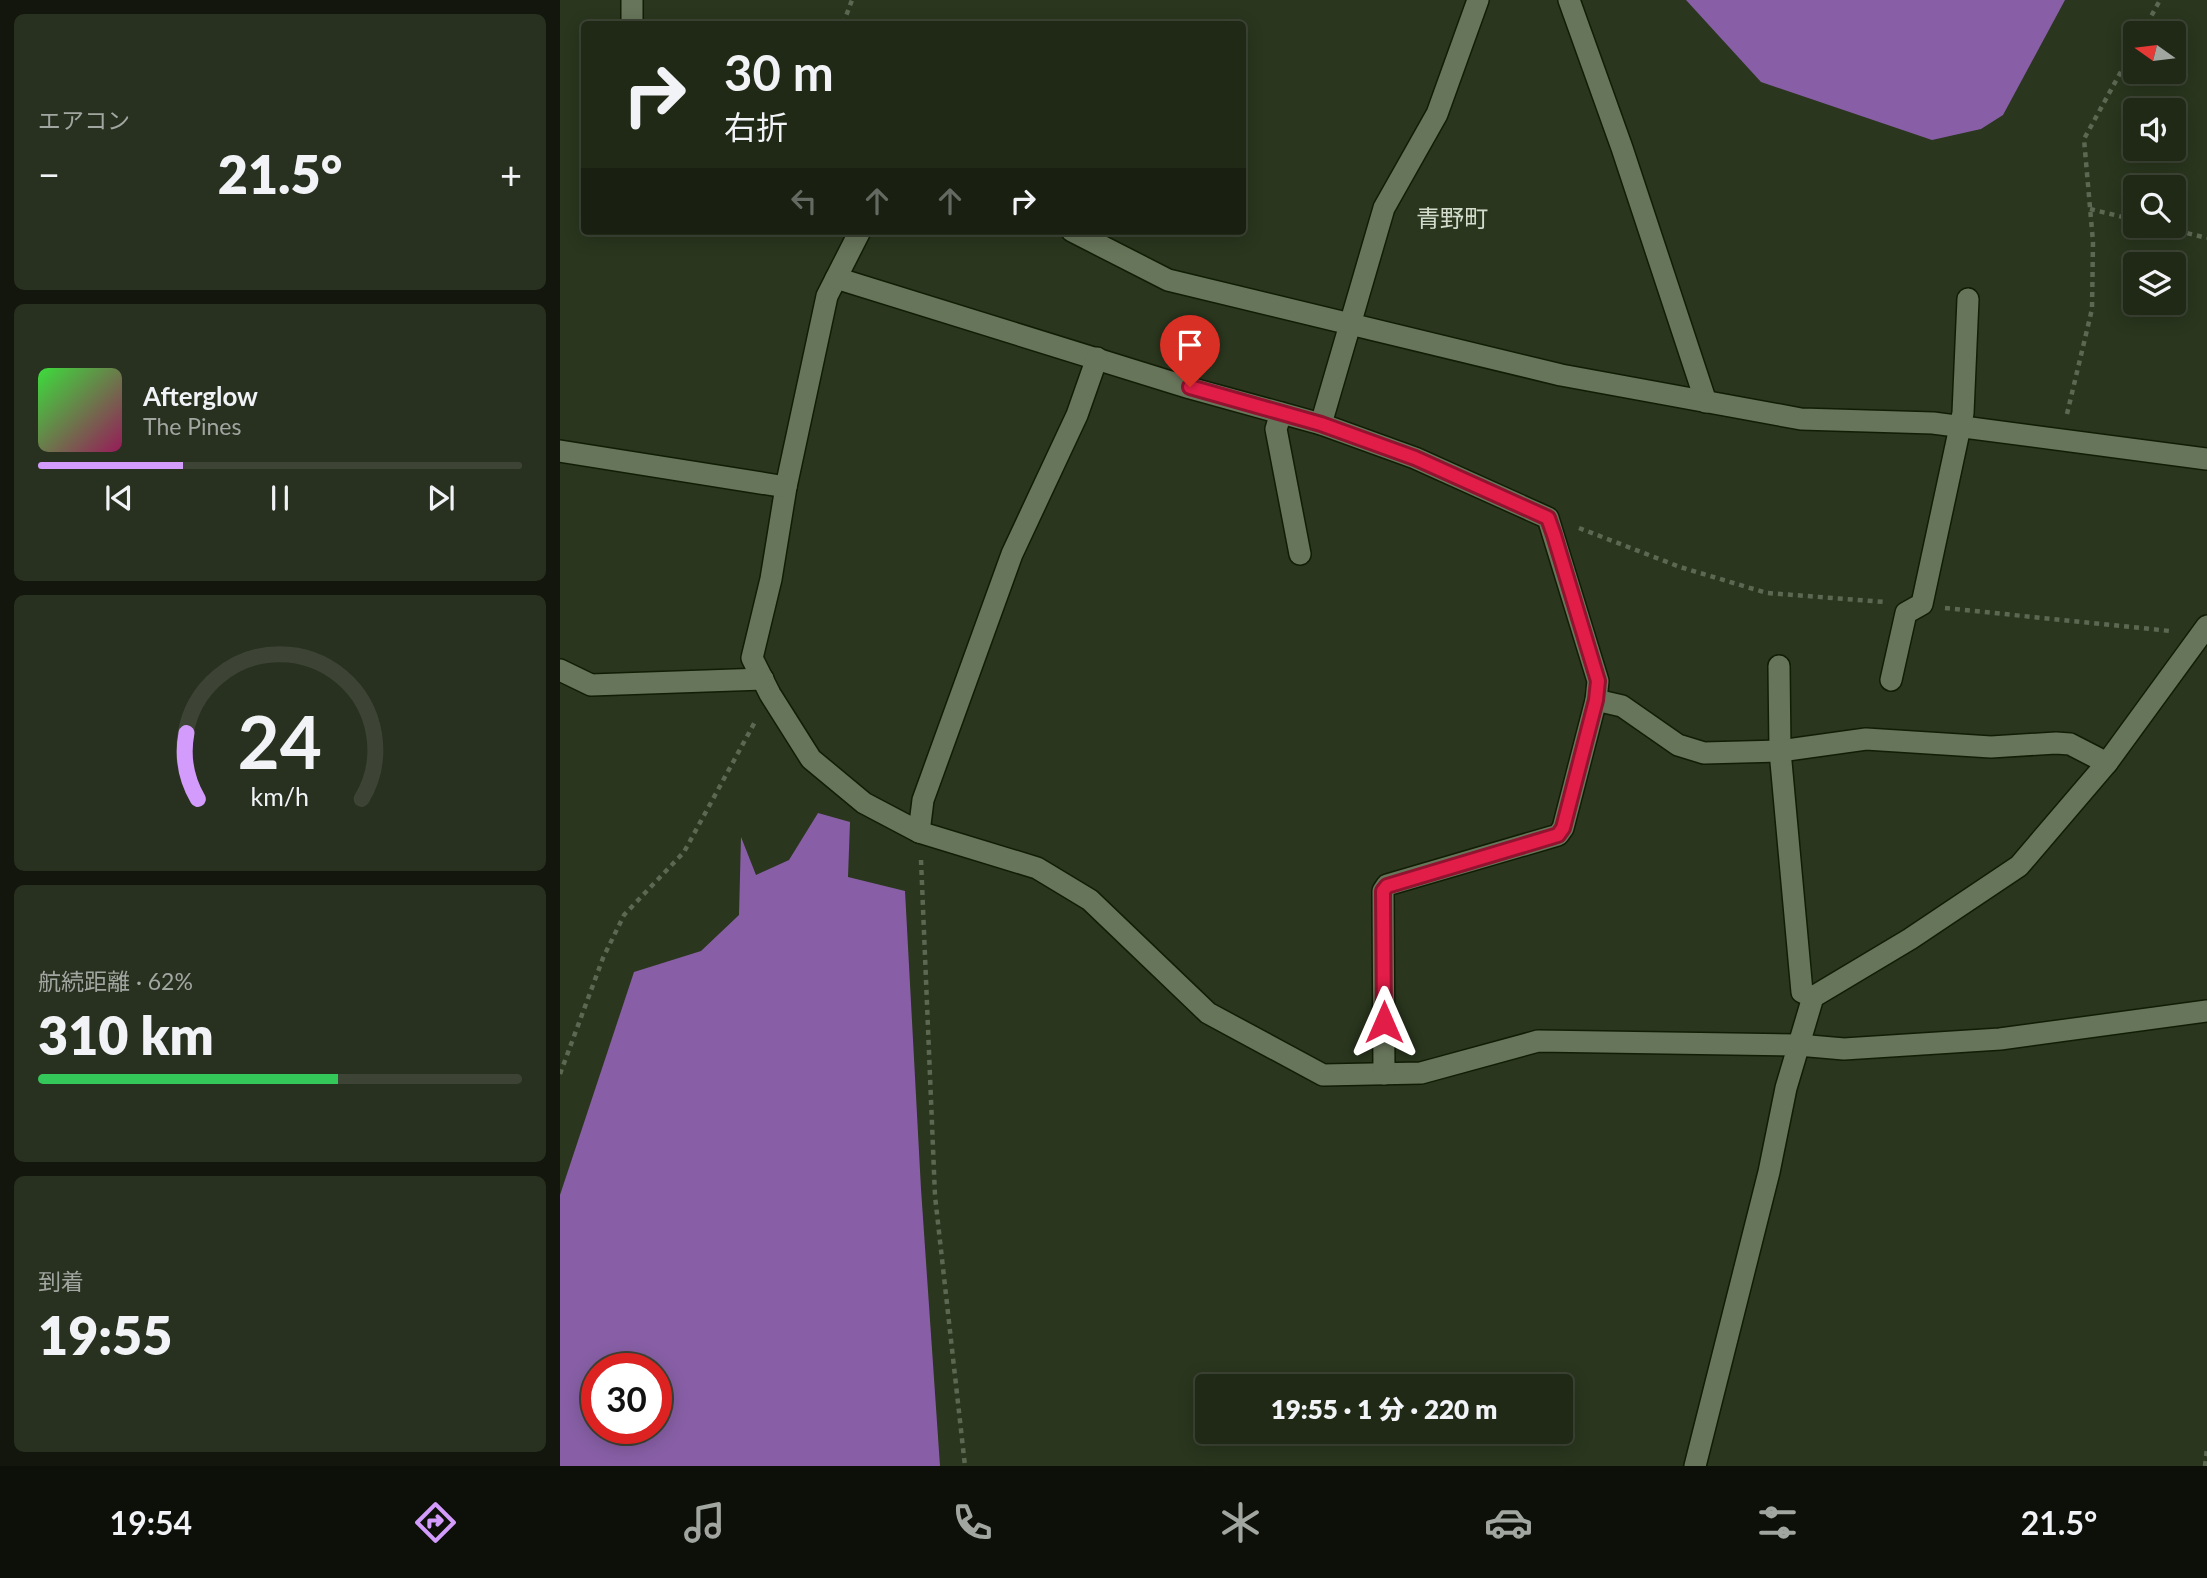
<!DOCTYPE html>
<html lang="ja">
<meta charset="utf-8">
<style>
body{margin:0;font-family:Lato,"Noto Sans JP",sans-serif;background:#28301f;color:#f1f3f6;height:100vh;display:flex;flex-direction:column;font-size:26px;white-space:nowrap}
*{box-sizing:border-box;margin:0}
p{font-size:23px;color:#a2a6a1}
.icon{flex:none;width:38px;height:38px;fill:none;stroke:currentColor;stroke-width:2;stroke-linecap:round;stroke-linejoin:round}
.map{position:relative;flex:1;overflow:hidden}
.details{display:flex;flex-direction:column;gap:14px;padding:14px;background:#12160c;width:560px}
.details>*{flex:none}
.banner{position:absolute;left:21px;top:21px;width:665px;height:214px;border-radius:7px;box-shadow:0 4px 18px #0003,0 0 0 2px #3d4435;background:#202816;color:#f1f3f6;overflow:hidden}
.needle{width:46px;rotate:284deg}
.fabs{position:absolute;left:1563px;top:21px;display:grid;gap:14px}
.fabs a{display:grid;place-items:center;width:63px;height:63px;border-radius:7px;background:#202816;box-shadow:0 4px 18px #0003,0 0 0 2px #3d4435;font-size:35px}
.speed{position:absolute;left:21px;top:1353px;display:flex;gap:14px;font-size:35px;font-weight:700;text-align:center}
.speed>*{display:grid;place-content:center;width:91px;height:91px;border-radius:50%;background:#202816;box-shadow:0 4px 18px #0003,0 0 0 2px #3d4435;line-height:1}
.speed .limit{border:10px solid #d22;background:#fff;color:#111}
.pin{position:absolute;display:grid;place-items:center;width:60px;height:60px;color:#fff;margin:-72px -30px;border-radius:50% 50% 50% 0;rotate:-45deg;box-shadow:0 0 7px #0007}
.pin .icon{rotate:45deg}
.me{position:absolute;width:77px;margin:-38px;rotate:0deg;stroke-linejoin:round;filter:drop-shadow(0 0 5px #0008)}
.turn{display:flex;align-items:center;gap:24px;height:147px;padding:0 28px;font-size:32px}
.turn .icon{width:91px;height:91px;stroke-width:2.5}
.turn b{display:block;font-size:49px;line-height:60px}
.lanes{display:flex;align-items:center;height:66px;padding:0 28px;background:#0003;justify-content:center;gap:35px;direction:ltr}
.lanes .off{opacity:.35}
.big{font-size:52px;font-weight:800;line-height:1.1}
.details .card{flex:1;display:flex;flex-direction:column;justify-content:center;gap:10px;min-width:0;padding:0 24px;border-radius:10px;background:#28301f}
.details .dial{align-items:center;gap:0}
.dial svg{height:182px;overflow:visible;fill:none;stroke:#3d4435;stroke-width:7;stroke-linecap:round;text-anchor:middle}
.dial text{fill:#f1f3f6;stroke:none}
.song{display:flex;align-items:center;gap:21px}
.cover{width:84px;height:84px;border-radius:10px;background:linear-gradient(135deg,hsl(120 70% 55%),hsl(330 70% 35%))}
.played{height:7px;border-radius:4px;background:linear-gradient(90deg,#d39cfc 30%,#3d4435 30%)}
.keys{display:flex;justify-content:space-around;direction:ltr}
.heat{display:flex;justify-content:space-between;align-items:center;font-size:38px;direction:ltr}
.charge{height:10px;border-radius:5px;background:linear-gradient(90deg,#34c759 62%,#3d4435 0)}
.trip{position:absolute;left:635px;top:1374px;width:378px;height:70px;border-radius:7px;background:#202816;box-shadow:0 4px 18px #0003,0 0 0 2px #3d4435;font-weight:800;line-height:70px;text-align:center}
.tab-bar{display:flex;height:112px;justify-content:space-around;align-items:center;background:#0d1009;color:#a2a6a1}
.tab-bar .icon{width:49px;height:49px}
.tab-bar .active{color:#d39cfc}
.tab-bar b{font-size:32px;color:#f1f3f6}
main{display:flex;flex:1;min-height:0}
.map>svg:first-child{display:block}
.water{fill:#885fa6;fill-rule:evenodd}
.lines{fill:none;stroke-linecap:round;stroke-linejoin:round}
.minor-casing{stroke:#121d06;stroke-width:24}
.path{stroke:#5d6853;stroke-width:4.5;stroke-dasharray:5 5;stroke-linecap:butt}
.minor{stroke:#67755a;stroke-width:21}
.route-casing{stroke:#92132f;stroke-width:18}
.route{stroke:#e11d48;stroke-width:12}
.labels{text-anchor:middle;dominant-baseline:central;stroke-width:7;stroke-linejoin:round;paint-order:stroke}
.quarter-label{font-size:24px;fill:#d3dccd;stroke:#2a361e}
</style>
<main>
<section class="details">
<div class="card"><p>エアコン</p>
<div class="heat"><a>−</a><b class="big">21.5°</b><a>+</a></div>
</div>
<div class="card">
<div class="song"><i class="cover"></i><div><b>Afterglow</b><p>The Pines</p></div></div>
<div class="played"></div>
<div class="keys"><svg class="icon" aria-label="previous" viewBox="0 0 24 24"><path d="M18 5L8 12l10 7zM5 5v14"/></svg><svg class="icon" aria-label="pause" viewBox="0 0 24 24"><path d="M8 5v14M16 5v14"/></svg><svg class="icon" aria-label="next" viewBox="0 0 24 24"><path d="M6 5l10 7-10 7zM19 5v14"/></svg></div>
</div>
<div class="card dial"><svg viewBox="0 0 100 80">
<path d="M14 69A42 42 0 1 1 86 69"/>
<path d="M14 69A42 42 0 0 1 9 40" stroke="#d39cfc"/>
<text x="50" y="56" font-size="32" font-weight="700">24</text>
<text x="50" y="72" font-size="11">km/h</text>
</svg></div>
<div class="card"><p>航続距離 · 62%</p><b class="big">310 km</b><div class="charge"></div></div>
<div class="card"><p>到着</p><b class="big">19:55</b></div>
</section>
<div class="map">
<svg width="1647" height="1466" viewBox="0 0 1647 1466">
<rect width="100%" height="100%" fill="#2a361e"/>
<g class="water">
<polygon points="1126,0 1505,0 1443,115 1421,129 1372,140 1201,82"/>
<path d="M258,813L290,822L288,877L345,891L361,1189L380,1466H0V1195L74,972L141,951L179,915L181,837L196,875L229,860ZM37,1368H96V1428H37Z"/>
</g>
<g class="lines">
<defs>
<g id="minor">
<polyline points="1009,0 1062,148 1146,402"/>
<polyline points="72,24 72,0"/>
<polyline points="300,231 267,296 226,487 211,579 192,658 210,694 251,759 304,803 359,832 477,868 530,900 648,1013 763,1075 861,1073 978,1041 1238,1045 1284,1049 1440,1039 1647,1011"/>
<polyline points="512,231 608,280 1001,375 1241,419 1373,423 1647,459"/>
<polyline points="276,278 630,388 761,424 855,458 988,518 1038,681 1036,700 1003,828 998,835 827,885 823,891 824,1074"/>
<polyline points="721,413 716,429 740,554"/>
<polyline points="761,424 824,208 877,114 918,0"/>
<polyline points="0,451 226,487"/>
<polyline points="1219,666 1220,751 1242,992 1253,997"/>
<polyline points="0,670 31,685 203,679"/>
<polyline points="1331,680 1346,613 1362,604 1403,413 1408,299"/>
<polyline points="1036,700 1062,706 1118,745 1144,753 1220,751 1306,739 1431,747 1496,743 1510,744 1547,763"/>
<polyline points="359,832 363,800 452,554 517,415 537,358"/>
<polyline points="1135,1466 1209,1172 1226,1088 1253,997 1350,939 1459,866 1547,763 1647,626"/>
</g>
</defs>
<use href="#minor" class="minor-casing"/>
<g class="path">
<polyline points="283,24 292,0"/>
<polyline points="1582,33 1600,0"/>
<polyline points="1530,209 1575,220"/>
<polyline points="1598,226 1647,238"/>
<polyline points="1507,414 1532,309 1533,242 1524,139 1575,46"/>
<polyline points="1019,528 1120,567 1207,593 1325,602"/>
<polyline points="1385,608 1610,631"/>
<polyline points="361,860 375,1196 405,1466"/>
<polyline points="0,1074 43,958 64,915 124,852 196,720"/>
<polyline points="1645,1466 1647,1448"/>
</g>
<use href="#minor" class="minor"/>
</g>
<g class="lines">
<defs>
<polyline id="route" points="630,387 761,424 855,458 988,518 994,535 1038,681 1036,700 1003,828 998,835 827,886 823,891 824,1022"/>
</defs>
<use href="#route" class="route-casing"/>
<use href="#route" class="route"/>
</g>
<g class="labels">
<g class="quarter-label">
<text x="892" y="217">青野町</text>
</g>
</g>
</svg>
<div class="fabs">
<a><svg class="needle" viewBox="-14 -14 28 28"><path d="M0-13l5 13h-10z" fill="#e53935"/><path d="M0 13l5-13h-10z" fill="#a2a6a1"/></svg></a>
<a><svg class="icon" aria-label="sound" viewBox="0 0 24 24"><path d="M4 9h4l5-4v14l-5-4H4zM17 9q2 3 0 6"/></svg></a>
<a><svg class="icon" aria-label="search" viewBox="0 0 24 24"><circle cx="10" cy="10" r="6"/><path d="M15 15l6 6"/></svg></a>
<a><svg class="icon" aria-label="layers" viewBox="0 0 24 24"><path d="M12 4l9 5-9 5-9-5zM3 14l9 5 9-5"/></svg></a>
</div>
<div class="speed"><div class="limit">30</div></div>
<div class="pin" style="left:630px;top:387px;background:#d93025"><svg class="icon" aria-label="arrive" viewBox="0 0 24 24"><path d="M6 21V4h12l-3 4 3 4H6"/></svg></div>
<svg class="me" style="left:824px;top:1022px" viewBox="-20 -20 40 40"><path d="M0-17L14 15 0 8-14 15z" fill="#e11d48" stroke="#fff" stroke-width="4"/></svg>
<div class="trip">19:55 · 1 分 · 220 m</div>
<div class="banner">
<div class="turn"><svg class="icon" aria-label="right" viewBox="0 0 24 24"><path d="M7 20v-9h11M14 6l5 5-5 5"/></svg><div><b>30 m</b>右折</div></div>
<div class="lanes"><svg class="icon off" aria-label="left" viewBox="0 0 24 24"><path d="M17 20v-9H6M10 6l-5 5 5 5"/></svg><svg class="icon off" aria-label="ahead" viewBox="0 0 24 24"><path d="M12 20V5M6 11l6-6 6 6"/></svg><svg class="icon off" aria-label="ahead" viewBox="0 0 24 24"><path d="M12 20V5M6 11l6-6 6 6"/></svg><svg class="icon" aria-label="right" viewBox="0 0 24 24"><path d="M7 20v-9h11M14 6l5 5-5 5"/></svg></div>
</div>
</div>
</main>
<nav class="tab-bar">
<b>19:54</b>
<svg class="icon active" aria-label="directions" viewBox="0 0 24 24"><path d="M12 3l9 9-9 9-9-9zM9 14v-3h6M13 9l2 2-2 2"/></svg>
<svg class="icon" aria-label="music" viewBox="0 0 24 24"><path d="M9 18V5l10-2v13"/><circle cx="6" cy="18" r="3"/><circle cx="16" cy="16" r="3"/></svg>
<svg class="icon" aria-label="phone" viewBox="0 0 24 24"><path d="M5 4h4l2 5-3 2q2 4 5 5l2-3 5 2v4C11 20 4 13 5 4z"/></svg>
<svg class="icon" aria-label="climate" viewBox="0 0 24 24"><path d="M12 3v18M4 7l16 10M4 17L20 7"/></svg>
<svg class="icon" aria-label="car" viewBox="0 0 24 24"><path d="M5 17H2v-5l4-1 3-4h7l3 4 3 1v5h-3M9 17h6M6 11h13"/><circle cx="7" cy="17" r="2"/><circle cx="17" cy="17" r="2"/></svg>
<svg class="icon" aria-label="filters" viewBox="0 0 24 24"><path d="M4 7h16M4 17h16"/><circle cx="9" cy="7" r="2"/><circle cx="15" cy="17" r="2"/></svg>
<b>21.5°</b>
</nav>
